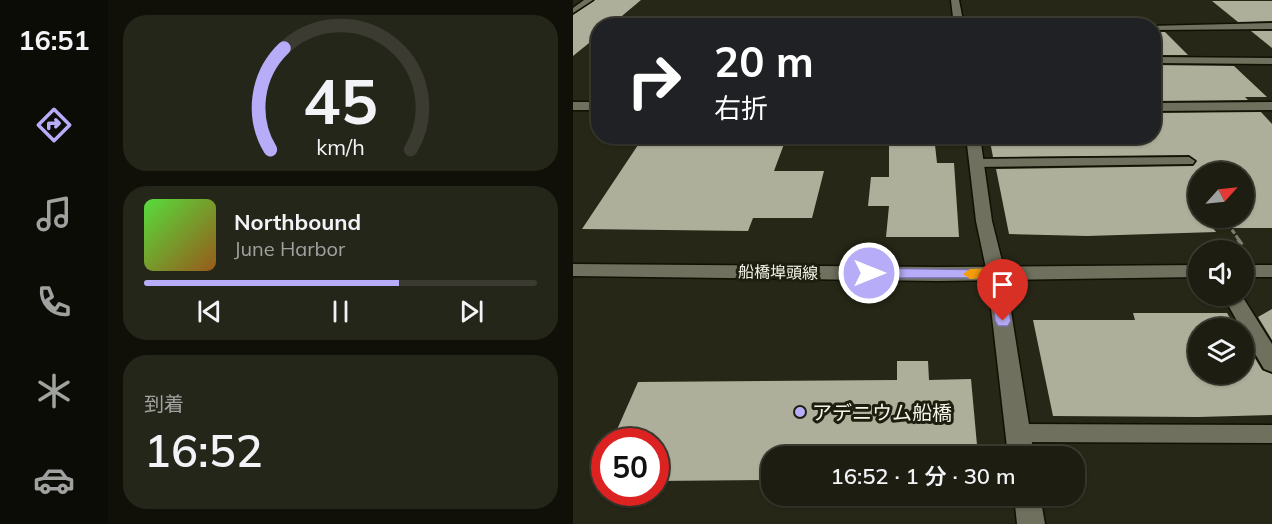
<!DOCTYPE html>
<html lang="ja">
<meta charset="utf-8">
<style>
body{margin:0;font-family:Mulish,"Noto Sans JP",sans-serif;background:#25261a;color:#f1f3f6;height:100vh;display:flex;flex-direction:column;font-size:22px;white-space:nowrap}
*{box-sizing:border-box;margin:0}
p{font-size:20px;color:#a0a29f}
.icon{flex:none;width:33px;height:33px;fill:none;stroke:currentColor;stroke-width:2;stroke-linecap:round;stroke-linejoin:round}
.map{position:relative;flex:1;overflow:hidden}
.side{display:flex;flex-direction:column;gap:15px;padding:15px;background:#101009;width:465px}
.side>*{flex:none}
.top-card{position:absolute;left:18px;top:18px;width:570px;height:126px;border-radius:24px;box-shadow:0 2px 4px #0004,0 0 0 2px #3b3b31;background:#202124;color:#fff;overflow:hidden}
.needle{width:39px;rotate:63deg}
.buttons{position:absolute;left:615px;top:162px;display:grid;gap:12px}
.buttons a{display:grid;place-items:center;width:66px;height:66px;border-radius:50%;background:#1d1d11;box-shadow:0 2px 4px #0004,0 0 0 2px #3b3b31;font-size:30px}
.speed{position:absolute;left:18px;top:428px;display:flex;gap:12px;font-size:30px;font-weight:700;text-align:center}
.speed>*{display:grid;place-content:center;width:78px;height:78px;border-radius:50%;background:#1d1d11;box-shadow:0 2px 4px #0004,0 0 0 2px #3b3b31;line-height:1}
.speed .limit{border:9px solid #d22;background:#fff;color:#111}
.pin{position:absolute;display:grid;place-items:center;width:51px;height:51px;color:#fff;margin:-62px -26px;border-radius:50% 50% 50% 0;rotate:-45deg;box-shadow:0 0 6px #0007}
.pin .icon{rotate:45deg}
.me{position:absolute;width:66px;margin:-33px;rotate:90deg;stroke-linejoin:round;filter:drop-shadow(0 0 4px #0008)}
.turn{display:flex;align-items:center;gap:21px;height:126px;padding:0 24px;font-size:27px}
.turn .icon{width:78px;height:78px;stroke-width:2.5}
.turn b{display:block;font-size:42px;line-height:51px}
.big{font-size:45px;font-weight:600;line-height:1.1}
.side .tile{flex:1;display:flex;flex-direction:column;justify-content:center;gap:9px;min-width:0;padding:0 21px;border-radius:24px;background:#25261a}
.side .dial{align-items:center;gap:0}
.dial svg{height:156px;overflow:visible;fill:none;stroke:#3b3b31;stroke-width:7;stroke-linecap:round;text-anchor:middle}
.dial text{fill:#f1f3f6;stroke:none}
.song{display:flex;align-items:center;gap:18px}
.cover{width:72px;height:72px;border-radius:9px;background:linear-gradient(135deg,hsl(110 70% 55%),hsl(30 70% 35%))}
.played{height:6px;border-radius:3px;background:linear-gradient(90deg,#b6acf8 65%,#3b3b31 65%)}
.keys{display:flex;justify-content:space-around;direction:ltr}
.trip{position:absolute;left:188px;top:446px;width:324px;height:60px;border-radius:24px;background:#1d1d11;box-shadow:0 2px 4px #0004,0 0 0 2px #3b3b31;font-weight:600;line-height:60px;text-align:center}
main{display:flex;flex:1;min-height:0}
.dock{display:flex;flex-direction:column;width:108px;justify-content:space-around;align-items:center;background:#0c0c07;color:#a0a29f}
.dock .icon{width:42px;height:42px}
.dock .on{color:#b6acf8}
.dock b{font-size:27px;color:#f1f3f6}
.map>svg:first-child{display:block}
.building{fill:#aeaf9b;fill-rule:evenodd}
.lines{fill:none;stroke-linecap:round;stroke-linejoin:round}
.lane-casing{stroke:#101003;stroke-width:3}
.street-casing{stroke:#101003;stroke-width:3}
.secondary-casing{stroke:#101003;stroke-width:3}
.path-far1{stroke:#7d7e70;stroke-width:3;stroke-dasharray:5 2;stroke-linecap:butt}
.path{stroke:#7d7e70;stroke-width:4;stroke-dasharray:7 3;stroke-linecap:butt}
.lane{fill:#6f705d;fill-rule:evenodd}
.street{fill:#6f705d;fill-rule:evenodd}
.secondary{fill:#6f705d;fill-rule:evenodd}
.route{fill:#b6acf8;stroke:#7670a1;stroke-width:1.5}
.slow{fill:#f59e0b}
.poi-dot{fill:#b6acf8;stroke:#1d1e0d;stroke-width:2}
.labels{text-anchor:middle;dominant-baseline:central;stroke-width:6;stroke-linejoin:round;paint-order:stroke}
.street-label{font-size:16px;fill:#f4f5ea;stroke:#1d1e0d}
.near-poi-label{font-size:20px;fill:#f4f5ea;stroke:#1d1e0d;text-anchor:start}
</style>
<main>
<nav class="dock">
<b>16:51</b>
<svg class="icon on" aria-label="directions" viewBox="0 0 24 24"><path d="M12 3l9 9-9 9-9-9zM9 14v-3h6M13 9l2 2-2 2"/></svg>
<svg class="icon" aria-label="music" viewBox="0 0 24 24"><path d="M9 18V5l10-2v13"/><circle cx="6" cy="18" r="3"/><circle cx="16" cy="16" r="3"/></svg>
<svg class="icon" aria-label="phone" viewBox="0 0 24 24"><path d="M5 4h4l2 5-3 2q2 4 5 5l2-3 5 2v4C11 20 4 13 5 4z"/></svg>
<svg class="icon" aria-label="climate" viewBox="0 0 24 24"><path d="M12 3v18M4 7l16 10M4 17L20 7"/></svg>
<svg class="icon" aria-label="car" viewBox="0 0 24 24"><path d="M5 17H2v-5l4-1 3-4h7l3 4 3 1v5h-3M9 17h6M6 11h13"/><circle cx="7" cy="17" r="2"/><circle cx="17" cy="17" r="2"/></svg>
</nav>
<section class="side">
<div class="tile dial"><svg viewBox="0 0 100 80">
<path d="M14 69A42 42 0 1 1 86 69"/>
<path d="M14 69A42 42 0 0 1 21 17" stroke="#b6acf8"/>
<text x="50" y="56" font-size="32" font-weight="700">45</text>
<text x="50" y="72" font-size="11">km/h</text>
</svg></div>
<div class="tile">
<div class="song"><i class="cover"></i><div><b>Northbound</b><p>June Harbor</p></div></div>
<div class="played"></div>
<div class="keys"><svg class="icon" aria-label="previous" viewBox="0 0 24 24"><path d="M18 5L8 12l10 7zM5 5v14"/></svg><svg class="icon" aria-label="pause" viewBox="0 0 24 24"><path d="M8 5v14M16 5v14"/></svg><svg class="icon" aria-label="next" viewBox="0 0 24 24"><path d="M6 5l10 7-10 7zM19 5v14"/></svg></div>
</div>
<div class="tile"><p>到着</p><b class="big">16:52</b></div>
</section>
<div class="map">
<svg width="699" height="524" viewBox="0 0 699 524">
<rect width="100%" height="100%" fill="#272717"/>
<g class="building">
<polygon points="22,0 68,0 37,26 26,26 26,35 0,56 0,15"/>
<polygon points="639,1 699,1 699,21 665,22"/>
<polygon points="678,31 699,31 699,48"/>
<polygon points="580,32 592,32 615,55 580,55"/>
<polygon points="580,65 661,66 694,97 672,97 675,100 580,101"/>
<path d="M688,112L699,124V228H640L643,232L514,236L436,234L423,169L620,166L624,161L616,155L420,157L416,136H580V113ZM626,172H670V218H626Z"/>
<polygon points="71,136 214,136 201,171 251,171 239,218 180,218 175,231 9,229"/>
<polygon points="316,136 361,136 364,163 381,163 386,237 313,237 316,206 295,206 298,177 316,177"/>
<polygon points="699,309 699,340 685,317"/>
<polygon points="560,313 654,313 663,328 666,328 626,328 626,374 670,374 670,338 689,370 699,374 699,415 625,417 480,416 460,320 562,320"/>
<polygon points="324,361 355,361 356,380 398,379 405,456 198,456 198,480 82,481 82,441 39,441 65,382 324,380"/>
</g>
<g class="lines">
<defs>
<g id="lane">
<polygon points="11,0 20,0 0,13 0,8"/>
<polygon points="580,57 699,58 699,64 580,63"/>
<polygon points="616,157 622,161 620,164 403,167 397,163 403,159"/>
<polygon points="445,424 699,425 699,443 445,442 438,440 435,433 438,426"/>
</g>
<g id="street">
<polygon points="378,0 386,0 391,26 381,26"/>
<polygon points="699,23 699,29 580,30 580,26 576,26"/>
<rect x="0" y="102" width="26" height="8"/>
<polygon points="393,136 407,136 419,221 432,273 461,456 435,456 414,273 403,221"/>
<polygon points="650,296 669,296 699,344 699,372 691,369 670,333 670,328 668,328"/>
<polygon points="441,495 467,495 472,524 444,524"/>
</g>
<g id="secondary">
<polygon points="699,102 699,110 580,111 580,103"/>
<polygon points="0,264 365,267 626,265 626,277 365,281 0,276"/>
<rect x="670" y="265" width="29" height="12"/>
</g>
</defs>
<use href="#lane" class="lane-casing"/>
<use href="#street" class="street-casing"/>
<use href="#secondary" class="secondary-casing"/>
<polyline class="path-far1" points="651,218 666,240"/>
<polyline class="path" points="665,239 669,245"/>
<use href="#lane" class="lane"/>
<use href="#street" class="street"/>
<use href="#secondary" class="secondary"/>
</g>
<polygon class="route" points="296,268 428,270 438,321 435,326 425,326 422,321 417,278 296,278 289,273"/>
<polygon class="slow" points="423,268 428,270 432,282 425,287 420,285 417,278 397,279 390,274 397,269"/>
<circle class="poi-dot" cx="227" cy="412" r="6"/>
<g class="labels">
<g class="street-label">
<text transform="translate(205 272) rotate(1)">船橋埠頭線</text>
</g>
<g class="near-poi-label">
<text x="239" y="412">アデニウム船橋</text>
</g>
</g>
</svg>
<div class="buttons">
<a><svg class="needle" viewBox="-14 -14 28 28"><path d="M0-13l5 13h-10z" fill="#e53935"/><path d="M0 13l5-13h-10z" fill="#a0a29f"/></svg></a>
<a><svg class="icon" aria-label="sound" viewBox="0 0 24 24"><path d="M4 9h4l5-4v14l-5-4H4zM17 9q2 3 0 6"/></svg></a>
<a><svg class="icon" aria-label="layers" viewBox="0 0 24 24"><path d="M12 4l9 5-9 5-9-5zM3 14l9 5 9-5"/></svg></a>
</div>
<div class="speed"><div class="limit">50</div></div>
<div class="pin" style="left:430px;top:321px;background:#d93025"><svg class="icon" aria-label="arrive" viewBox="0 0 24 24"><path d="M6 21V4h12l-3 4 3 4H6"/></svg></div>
<svg class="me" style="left:296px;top:273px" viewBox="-20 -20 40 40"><circle r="17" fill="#b6acf8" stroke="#fff" stroke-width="3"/><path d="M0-11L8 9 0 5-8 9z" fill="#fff"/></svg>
<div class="trip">16:52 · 1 分 · 30 m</div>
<div class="top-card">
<div class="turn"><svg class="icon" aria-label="right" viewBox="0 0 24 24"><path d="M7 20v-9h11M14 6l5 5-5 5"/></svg><div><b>20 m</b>右折</div></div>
</div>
</div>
</main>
